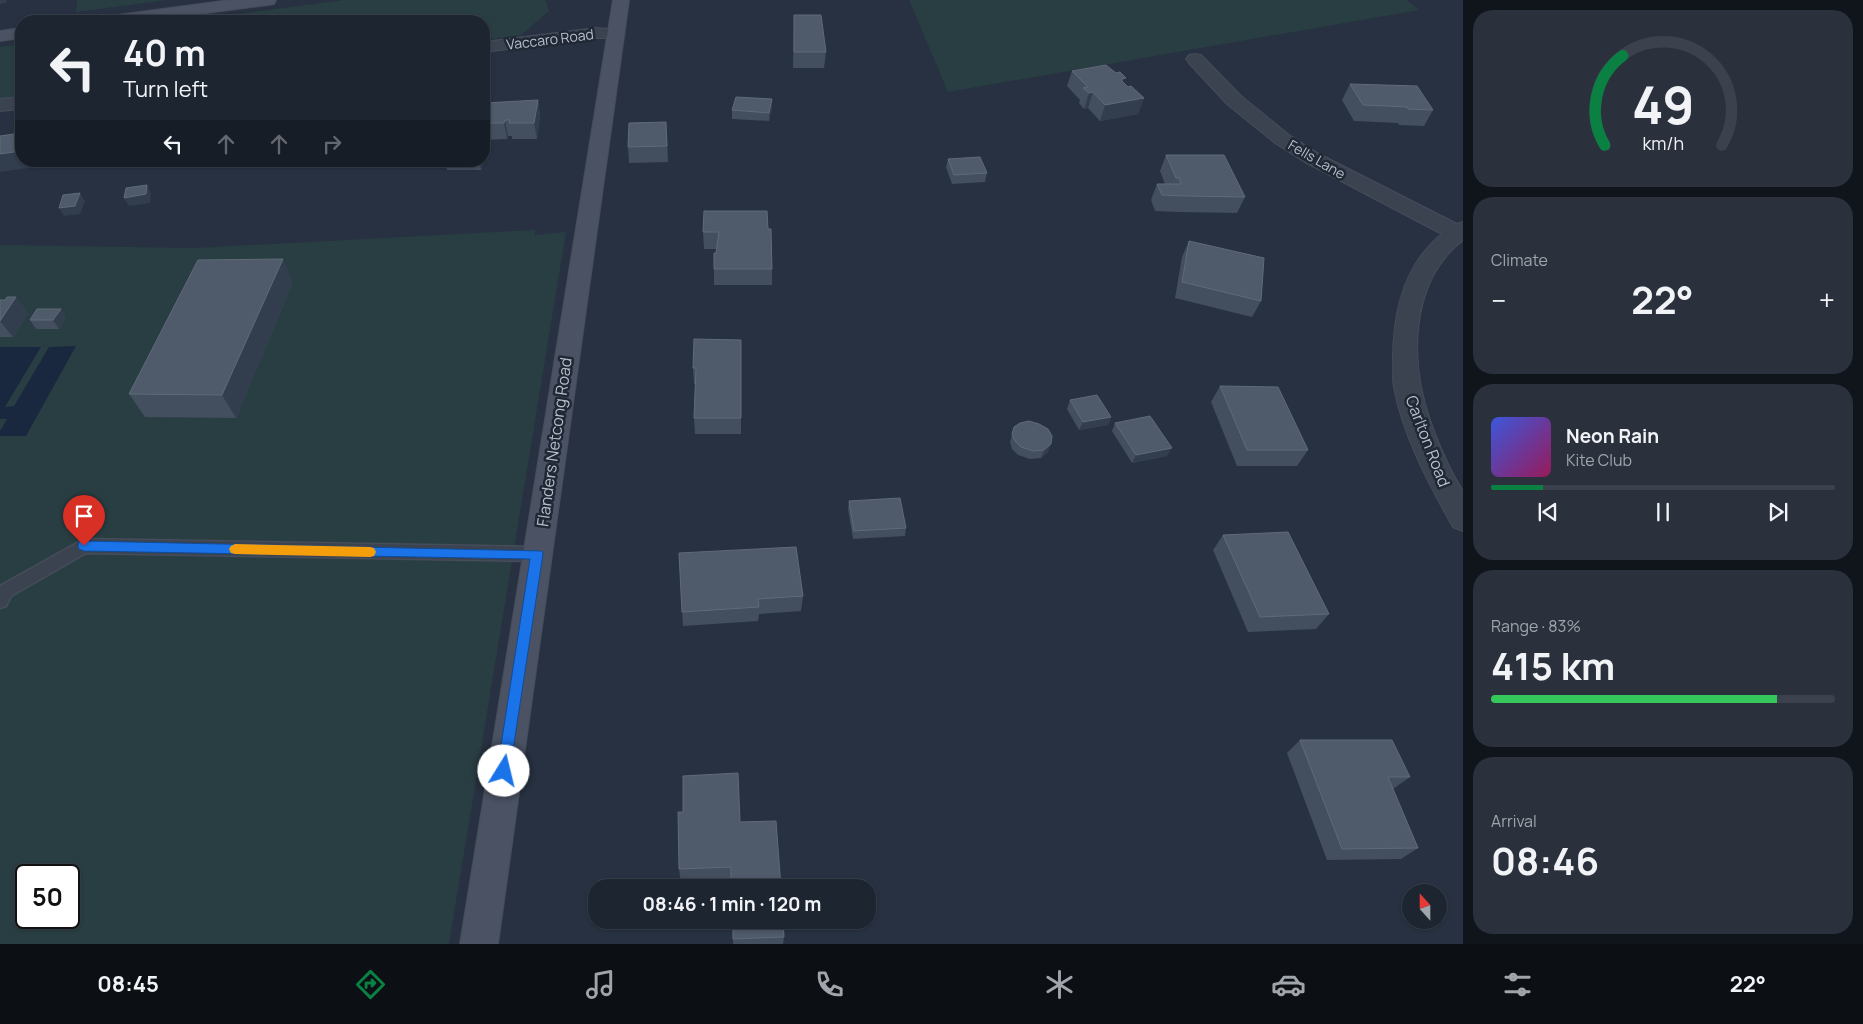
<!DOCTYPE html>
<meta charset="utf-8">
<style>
body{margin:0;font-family:Manrope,sans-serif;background:#2a313d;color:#f1f3f6;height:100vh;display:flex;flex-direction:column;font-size:19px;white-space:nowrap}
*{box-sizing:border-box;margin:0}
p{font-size:16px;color:#a0a5ab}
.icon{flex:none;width:28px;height:28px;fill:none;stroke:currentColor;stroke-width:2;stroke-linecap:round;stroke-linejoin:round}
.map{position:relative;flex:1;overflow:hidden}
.drawer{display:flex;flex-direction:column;gap:10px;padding:10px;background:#10141b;width:400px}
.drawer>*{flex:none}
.guide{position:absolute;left:15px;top:15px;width:475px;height:152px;border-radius:20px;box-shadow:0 1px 4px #0004,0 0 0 1px #3b424d;background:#1d2531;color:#f1f3f6;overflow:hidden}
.needle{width:32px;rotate:339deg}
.buttons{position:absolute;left:1402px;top:884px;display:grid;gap:10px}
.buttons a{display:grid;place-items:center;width:45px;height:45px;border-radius:50%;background:#1d2531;box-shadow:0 1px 4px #0004,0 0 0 1px #3b424d;font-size:25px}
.speed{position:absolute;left:15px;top:864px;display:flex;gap:10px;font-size:25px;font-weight:700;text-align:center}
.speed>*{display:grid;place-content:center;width:65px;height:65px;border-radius:50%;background:#1d2531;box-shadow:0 1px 4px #0004,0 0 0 1px #3b424d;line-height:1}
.speed .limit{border:2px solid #111;border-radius:8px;background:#fff;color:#111}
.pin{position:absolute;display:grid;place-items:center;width:42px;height:42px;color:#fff;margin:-51px -21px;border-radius:50% 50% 50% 0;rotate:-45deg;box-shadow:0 0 5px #0007}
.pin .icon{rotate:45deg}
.me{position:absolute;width:55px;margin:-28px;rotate:9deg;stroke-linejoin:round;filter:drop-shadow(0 0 4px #0008)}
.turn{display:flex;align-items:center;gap:18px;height:105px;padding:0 25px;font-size:22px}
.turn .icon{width:65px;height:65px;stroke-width:2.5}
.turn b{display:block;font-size:35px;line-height:42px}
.lanes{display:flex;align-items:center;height:48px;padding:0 25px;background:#0003;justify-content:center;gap:25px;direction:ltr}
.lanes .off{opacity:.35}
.big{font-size:38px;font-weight:700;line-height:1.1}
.drawer .tile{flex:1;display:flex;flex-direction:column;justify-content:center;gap:8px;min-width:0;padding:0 18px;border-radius:20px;background:#2a313d}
.drawer .dial{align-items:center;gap:0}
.dial svg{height:130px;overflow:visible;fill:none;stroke:#3b424d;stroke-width:7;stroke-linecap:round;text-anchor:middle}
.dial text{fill:#f1f3f6;stroke:none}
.song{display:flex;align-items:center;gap:15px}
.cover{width:60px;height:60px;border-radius:8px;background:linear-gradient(135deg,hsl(230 70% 55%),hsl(330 70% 35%))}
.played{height:5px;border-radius:2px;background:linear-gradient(90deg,#0b8043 15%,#3b424d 15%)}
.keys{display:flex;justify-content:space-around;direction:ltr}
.heat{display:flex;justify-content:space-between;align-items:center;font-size:28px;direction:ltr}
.charge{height:8px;border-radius:4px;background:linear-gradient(90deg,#34c759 83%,#3b424d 0)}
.trip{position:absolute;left:588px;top:879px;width:288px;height:50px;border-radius:20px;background:#1d2531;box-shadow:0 1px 4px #0004,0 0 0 1px #3b424d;font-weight:700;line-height:50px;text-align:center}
.tab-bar{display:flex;height:80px;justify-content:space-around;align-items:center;background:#0c0f14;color:#a0a5ab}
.tab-bar .icon{width:35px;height:35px}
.tab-bar .on{color:#0b8043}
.tab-bar b{font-size:22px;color:#f1f3f6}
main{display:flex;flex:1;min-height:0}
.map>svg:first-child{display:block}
.green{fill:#293e42;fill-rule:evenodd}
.water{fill:#1a283f}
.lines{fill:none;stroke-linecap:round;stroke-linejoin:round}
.service-casing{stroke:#454c5a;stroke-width:3}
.minor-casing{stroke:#454c5a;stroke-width:2}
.secondary-casing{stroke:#454c5a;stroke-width:2}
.service{fill:#3c4350;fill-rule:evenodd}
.minor{fill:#3c4350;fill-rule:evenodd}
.secondary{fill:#4a5263;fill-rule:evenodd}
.wall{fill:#434e5e}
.shaded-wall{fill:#323d4e}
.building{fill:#4f5a6a;stroke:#606a79}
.route{fill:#1a73e8;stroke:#114b97}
.slow{fill:#f59e0b}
.labels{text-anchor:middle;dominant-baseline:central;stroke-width:5;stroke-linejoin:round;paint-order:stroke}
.far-street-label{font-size:14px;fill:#b8bfcb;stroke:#202836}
.street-label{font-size:16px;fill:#b8bfcb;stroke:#202836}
</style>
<main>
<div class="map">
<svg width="1463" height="944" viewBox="0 0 1463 944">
<rect width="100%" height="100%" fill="#273141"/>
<g class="green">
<polygon points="77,0 167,0 76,12"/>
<polygon points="343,0 542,0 546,1 549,11 521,35 484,40 484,21 187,21"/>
<polygon points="909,0 1407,0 1419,10 948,92"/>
<polygon points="21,44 21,99 0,101 0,47"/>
<path d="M535,230V235L566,232L449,944H0V245L195,248ZM26,875H69V918H26Z"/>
</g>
<polygon class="water" points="76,346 26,436 0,436 0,431 7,419 0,419 0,347 41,347 5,407 14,406 49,347"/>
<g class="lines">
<defs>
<polygon id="service" points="84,539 537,547 543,549 545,554 543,559 537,561 86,553 11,596 6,606 0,608 0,586"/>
<g id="minor">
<polygon points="596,28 622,30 625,34 622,38 596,38 484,52 484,42"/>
<path d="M1195,54L1201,55L1241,96L1289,135L1319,154L1457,224L1463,222V240C1409,282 1409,363 1431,423C1437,440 1444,456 1452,472C1455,479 1460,485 1463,492C1463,503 1463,519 1463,531L1453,527C1429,484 1403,436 1394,387C1392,378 1394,369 1393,360C1393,313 1403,265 1442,234L1305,162L1275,143L1227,104L1189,63L1186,59L1189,55Z"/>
<polygon points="21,97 21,109 0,111 0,99"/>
</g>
<g id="secondary">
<polygon points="230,0 276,0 274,4 268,5 147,21 101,21 104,17 110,16"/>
<polygon points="613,0 629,0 498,944 460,944"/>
<polygon points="21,28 21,38 0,41 0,31"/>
</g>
</defs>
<use href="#service" class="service-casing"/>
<use href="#minor" class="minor-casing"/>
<use href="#secondary" class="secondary-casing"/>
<use href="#service" class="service"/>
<use href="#minor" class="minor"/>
<use href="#secondary" class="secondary"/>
</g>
<g class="wall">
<polygon points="794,15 826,52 824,68 793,68"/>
<polygon points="1072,71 1128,87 1144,98 1138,114 1100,121 1088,108 1084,109 1079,103 1080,100 1067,86"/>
<polygon points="1350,84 1433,110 1424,126 1399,125 1398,123 1354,121 1342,100"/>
<polygon points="772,99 772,108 769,121 732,119 732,110"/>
<polygon points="538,100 540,116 537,139 512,139 512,136 508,136 507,139 484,140 484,109"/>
<polygon points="667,138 668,162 629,163 628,147"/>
<polygon points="484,151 485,157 481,170 447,170 445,162 484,161"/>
<polygon points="1166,155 1245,197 1237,213 1180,212 1155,211 1151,200 1157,184 1165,184 1160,171"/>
<polygon points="948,159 987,173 985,182 952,184 946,167"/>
<polygon points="768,229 772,269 772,285 714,285 714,269 717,249 704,249 703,232"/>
<polygon points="1189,241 1261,301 1252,317 1175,298 1182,257"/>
<polygon points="293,282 236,418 145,417 129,394"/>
<polygon points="16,297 28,314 13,337 0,337 0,300 5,300"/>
<polygon points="61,309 66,317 59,329 36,329 30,320"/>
<polygon points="741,340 741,434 695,434 694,418 695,384 694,384 693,368"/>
<polygon points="1220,386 1308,450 1297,466 1237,466 1211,402"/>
<polygon points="1070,400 1111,417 1108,425 1079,430 1067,409"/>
<polygon points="1115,423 1167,456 1132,463 1112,431"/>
<polygon points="1014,427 1048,452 1041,458 1030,459 1018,455 1012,449 1010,442"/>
<polygon points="849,501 906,528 905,536 853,539 848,509"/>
<polygon points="1223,535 1329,614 1316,629 1248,632 1213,550"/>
<polygon points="679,553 803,596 801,611 759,614 758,621 683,626"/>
<polygon points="1300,740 1410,777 1393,789 1418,848 1401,859 1327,860 1287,753"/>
<polygon points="740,822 781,888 731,888 731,882 681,884 679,869"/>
<polygon points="732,920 783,920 784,937 783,944 733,944"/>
</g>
<g class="shaded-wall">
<polygon points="0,0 9,0 7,0 6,3 0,4"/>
<polygon points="1093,92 1088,108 1084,109 1089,93"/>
<polygon points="1144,98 1138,114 1100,121 1105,105"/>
<polygon points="772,99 772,108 769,121 769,113"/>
<polygon points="538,100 540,116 537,139 534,123"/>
<polygon points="505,120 508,136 507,139 504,123"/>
<polygon points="21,151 21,161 57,161 56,164 0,172 0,154"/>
<polygon points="484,151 485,157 481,170 479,162 484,161"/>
<polygon points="147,185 151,193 150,203 129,206 124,198"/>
<polygon points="80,193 85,201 80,214 64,216 59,208"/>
<polygon points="283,259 293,282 236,418 222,395"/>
<polygon points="16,297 28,314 13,337 0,321"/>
<polygon points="61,309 66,317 59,329 53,320"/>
<polygon points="1111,417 1108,425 1079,430 1083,422"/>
<polygon points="1051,444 1048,452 1041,458 1044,450"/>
<polygon points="1172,448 1167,456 1132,463 1136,455"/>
</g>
<g class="building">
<polygon points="794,15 821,15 826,52 794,52"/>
<polygon points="1106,65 1116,73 1120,72 1126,78 1122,79 1122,81 1128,87 1131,86 1144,98 1105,105 1093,92 1089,93 1083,88 1088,87 1072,71"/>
<polygon points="1350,84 1417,86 1433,110 1408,109 1407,107 1363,105"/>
<polygon points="736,97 772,99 769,113 732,110"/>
<polygon points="538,100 534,123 509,123 510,120 505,120 504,123 484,123 484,109 485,103"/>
<polygon points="666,122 667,146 628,147 629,123"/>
<polygon points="21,133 21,151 0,154 0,136"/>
<polygon points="1166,155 1224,155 1245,197 1186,196 1162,195 1157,184 1181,184 1179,178 1176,178"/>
<polygon points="980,157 987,173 954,175 948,159"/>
<polygon points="445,161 480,161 445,162"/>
<polygon points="147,185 146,194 124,198 126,188"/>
<polygon points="80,193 75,206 59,208 63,195"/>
<polygon points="704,211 767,211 768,229 771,229 772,269 714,269 714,253 716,253 719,232 703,232"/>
<polygon points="1189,241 1264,258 1261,301 1182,282"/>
<polygon points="283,259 222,395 129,394 198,260"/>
<polygon points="7,297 16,297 0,321 0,300 5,300"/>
<polygon points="37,309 61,309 53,320 30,320"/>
<polygon points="694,339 741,340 741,418 694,418 696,368 693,368"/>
<polygon points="1220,386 1278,387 1308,450 1247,450"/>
<polygon points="1097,395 1111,417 1083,422 1070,400"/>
<polygon points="1150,416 1172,448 1136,455 1115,423"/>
<polygon points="1029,421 1039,424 1048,429 1052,436 1051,444 1044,450 1033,451 1021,447 1015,441 1012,434 1014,427 1020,423"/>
<polygon points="900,498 906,528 854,531 849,501"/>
<polygon points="1288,532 1329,614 1260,617 1223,535"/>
<polygon points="796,547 803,596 758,599 759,607 682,612 679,553"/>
<polygon points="1300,740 1392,740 1410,777 1388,777 1418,848 1342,849"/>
<polygon points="738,773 740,822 776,821 781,888 731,888 731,867 679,869 678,812 683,812 683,776"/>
<polygon points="733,920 783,920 784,937 733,939"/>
</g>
<polygon class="route" points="84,541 542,551 543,554 509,776 504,778 499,776 497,771 530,559 84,551 79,549 78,546 79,542"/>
<polygon class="slow" points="235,544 370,547 374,548 376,552 374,556 370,557 235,554 231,553 229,549 231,546"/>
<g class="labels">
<g class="far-street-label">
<text transform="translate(550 39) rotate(-7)">Vaccaro Road</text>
<text transform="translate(1317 159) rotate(30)">Fells Lane</text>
</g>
<g class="street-label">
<text transform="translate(1428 441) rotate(69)">Carlton Road</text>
<text transform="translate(554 442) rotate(-82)">Flanders Netcong Road</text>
</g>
</g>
</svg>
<div class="buttons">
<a><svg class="needle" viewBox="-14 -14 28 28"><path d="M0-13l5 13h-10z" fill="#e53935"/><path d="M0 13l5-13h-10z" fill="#a0a5ab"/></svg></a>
</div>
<div class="speed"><div class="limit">50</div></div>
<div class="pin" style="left:84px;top:546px;background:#d93025"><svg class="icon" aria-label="arrive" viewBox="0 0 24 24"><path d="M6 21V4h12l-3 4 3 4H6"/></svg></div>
<svg class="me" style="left:504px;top:771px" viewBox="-20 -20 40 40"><circle r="19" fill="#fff"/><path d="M0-13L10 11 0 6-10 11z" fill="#1a73e8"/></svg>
<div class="trip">08:46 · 1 min · 120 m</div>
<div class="guide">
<div class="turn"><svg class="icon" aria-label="left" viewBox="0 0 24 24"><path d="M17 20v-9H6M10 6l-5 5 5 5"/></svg><div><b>40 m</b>Turn left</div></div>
<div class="lanes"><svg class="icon" aria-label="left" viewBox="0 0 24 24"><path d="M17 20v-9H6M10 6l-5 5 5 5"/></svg><svg class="icon off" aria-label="ahead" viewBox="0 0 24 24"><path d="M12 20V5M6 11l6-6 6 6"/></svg><svg class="icon off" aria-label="ahead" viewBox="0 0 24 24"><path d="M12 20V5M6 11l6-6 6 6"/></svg><svg class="icon off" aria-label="right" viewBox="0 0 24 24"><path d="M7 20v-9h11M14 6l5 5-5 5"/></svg></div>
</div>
</div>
<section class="drawer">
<div class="tile dial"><svg viewBox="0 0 100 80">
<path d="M14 69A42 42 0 1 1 86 69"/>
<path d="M14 69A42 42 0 0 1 25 14" stroke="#0b8043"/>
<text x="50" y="56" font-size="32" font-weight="700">49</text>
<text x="50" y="72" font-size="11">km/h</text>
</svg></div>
<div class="tile"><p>Climate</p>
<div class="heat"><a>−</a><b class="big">22°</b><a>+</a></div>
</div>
<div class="tile">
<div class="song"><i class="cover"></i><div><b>Neon Rain</b><p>Kite Club</p></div></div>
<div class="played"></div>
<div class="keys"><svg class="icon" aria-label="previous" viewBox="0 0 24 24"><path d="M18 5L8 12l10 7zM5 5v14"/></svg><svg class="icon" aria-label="pause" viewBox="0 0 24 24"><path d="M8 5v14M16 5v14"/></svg><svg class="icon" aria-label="next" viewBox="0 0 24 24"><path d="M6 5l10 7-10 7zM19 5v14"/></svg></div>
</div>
<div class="tile"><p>Range · 83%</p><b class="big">415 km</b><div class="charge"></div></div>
<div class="tile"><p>Arrival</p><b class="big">08:46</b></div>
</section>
</main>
<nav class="tab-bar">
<b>08:45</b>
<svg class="icon on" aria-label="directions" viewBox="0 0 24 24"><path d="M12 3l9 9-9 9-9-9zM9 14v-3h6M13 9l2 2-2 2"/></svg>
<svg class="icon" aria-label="music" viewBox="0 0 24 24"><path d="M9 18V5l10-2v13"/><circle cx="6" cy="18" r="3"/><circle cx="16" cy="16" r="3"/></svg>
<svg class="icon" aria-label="phone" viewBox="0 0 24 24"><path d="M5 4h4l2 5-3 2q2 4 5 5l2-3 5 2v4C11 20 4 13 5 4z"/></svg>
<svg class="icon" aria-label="climate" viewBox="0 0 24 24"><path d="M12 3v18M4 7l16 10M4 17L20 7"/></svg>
<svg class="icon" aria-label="car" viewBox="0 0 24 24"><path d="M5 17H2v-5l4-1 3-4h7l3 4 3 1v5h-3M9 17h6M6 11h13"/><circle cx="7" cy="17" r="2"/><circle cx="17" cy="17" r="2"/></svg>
<svg class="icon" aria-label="filters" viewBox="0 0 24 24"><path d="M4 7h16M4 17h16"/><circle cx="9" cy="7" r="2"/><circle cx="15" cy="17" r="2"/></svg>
<b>22°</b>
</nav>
